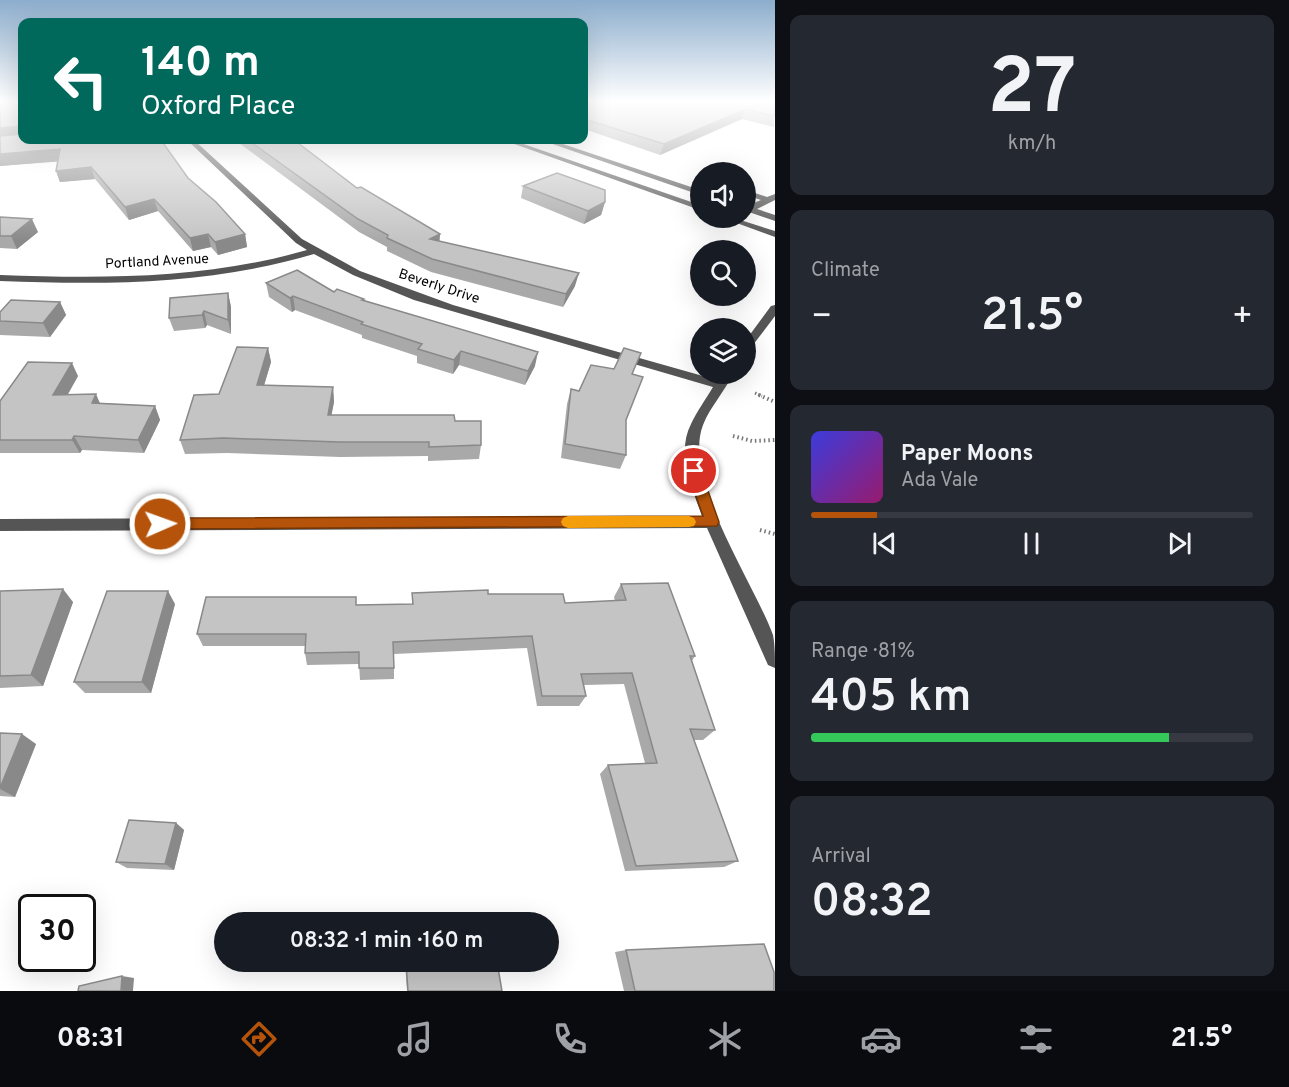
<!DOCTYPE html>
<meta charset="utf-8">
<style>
body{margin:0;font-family:Overpass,sans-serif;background:#242831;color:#f1f3f6;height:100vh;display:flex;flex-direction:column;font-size:22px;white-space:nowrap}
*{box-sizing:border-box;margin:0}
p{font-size:20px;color:#9ea1a6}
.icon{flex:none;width:33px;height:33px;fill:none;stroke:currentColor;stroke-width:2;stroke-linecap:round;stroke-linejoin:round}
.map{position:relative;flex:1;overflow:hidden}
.sheet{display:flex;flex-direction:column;gap:15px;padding:15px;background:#0d0f14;width:514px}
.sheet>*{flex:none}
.banner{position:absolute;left:18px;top:18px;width:570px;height:126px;border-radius:12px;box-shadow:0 6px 24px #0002;background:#00695c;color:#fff;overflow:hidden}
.fabs{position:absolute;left:690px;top:162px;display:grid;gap:12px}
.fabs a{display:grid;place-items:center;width:66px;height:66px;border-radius:50%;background:#171b24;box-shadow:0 6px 24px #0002;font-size:30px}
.speed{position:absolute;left:18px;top:894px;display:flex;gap:12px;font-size:30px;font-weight:700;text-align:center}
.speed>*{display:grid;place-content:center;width:78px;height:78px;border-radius:50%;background:#171b24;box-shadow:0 6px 24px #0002;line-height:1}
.speed .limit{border:3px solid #111;border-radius:9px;background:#fff;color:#111}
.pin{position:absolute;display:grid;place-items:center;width:51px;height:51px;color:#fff;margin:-26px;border:3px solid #fff;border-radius:50%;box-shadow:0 2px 6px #0007}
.me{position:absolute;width:66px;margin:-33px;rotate:88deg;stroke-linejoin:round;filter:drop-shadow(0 0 4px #0008)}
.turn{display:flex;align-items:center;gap:21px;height:126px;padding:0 24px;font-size:27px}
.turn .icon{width:78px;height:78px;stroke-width:2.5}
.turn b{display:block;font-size:42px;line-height:51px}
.big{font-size:45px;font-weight:600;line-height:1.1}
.sheet .card{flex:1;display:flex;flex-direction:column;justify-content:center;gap:9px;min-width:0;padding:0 21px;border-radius:12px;background:#242831}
.sheet .dial{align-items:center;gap:0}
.dial b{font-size:78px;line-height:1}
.song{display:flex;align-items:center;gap:18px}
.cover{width:72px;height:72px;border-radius:9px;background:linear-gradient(135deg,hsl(240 70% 55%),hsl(320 70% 35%))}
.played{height:6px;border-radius:3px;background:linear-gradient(90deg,#b45309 15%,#363941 15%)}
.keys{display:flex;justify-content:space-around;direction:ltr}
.heat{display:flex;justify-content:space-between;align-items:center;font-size:33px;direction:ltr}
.charge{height:9px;border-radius:4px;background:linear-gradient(90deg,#34c759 81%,#363941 0)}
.trip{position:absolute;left:214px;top:912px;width:345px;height:60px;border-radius:30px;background:#171b24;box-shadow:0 6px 24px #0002;font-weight:600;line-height:60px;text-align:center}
.dock{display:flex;height:96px;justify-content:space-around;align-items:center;background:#090b0e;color:#9ea1a6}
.dock .icon{width:42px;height:42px}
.dock .current{color:#b45309}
.dock b{font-size:27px;color:#f1f3f6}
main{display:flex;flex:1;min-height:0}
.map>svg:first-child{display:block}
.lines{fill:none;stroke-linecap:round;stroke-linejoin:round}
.path-far1{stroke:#777;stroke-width:3;stroke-dasharray:1.5 2;stroke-linecap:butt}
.path{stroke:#777;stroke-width:4;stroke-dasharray:1.5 3;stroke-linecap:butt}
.minor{fill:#555;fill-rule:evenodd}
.wall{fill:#a9a9a9}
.shaded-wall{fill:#898989}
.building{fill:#c4c4c4;stroke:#898989;stroke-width:1.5}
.route{fill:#b45309;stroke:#753606;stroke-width:1.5}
.slow{fill:#f59e0b}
.labels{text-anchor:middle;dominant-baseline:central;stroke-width:6;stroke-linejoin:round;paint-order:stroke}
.far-street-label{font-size:14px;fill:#000;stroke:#fff}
</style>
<main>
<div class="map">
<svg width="775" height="991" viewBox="0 0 775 991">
<rect width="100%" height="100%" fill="#fff"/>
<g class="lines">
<polyline class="path-far1" points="755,393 762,396"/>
<g class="path">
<polyline points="759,395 775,402"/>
<polyline points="733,436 752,441 775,440"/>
<polyline points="760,530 775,534"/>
</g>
<g class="minor">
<path d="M187,140H194L302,239L360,271L453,305L717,380L721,374H733C725,391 710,407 703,425C682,479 754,583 773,635C775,645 775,658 775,668L768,665L707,528L0,531V519L702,516C692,488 676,453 691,424C697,411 706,399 713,387L414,300L353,275L314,254C209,285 108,285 0,281V275C103,279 207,279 307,250L296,243Z"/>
<polygon points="503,140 512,140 700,205 700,210"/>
<polygon points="541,140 551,140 700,190 700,195"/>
<polygon points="746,190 767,197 775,194 775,200 757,209 775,215 775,221 746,211 746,206 761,200 746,195"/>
<polygon points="723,218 734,218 775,231 775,237"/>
<polygon points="775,305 775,316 750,349 746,350 746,340 771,306"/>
</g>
</g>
<g class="wall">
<polygon points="0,102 22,102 22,140 188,178 245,234 247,247 218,255 211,247 193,251 158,211 129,220 95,179 60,182 56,171 58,161 0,166"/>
<polygon points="584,102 774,102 774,127 742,119 660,155 584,129"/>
<polygon points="235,140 294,140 357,188 440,234 439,241 575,286 563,307 431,272 387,251 387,247 359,232"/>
<polygon points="523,186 605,202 601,215 584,224 521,198"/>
<polygon points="0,217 38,232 17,249 0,248"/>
<polygon points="266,283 334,292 364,299 364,301 535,366 525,385 459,365 453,374 417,363 417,356 362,338 362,335 295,310 292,312 269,297"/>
<polygon points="228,293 231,307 231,334 207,325 205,328 174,331 169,318"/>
<polygon points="60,302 66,315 50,337 0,335 0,312"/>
<polygon points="268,348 271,362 264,385 333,387 334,402 331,415 455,421 481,445 479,459 428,461 428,456 340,457 227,453 185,454 180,440 219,394"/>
<polygon points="632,374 626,420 626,455 620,469 561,458 567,404 571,389 579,391"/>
<polygon points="78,376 68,394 100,403 155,406 160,420 144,453 82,450 80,453 0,453 0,401"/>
<polygon points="621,584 695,656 692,661 715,730 703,740 694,740 738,861 724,867 625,871 600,774 608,765 645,763 624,684 584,685 586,696 579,706 537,706 527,648 394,654 394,679 360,680 359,664 307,665 305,653 305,646 203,646 197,634 357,605 412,604 412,593 488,594 565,603 615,601 614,597"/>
<polygon points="0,591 73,602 43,686 0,688"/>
<polygon points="175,604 151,693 85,693 74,682"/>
<polygon points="0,733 36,744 15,797 0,796"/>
<polygon points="176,823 184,830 174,870 127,868 116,862"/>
<polygon points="626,950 774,991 624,991 615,952"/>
<polygon points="405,962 497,962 502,991 407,991"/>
</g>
<g class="shaded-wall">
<polygon points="746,109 742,119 660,155 664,144"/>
<polygon points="18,126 22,137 0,139 0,128"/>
<polygon points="60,149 64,161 0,166 0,154"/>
<polygon points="91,167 95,179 60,182 56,171"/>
<polygon points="154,199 158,211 129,220 125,207"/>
<polygon points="605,202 601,215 584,224 588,211"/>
<polygon points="32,219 38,232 17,249 11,236"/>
<polygon points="208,234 211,247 193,251 190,238"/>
<polygon points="245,234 247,247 218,255 215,242"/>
<polygon points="440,234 439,247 430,239"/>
<polygon points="579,273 575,286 563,307 566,294"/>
<polygon points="228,293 231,307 231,334 228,320"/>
<polygon points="293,296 295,310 292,312 290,298"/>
<polygon points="60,302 66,315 50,337 43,323"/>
<polygon points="204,311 207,325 205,328 202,315"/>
<polygon points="268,348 271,362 260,399 257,385"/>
<polygon points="461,351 459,365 453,374 454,360"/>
<polygon points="538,352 535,366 525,385 528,371"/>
<polygon points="72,363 78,376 60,408 53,395"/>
<polygon points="333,387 334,402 329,429 328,415"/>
<polygon points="96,394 102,408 92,403"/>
<polygon points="155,406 160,420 144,453 138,440"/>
<polygon points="74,436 82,450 80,453 72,440"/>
<polygon points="63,589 73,602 43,686 31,675"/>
<polygon points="168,591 175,604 151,693 142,682"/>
<polygon points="22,734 36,744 15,797 0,789"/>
<polygon points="176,823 184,830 174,870 165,864"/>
<polygon points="122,976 134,978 133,991 121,991"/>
</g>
<g class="building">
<polygon points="0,102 22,102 22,126 0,128"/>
<polygon points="584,102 774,102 774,116 746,109 664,144 584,119"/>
<polygon points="22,134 22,140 161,140 188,178 216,202 245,234 215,242 208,234 190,238 154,199 125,207 91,167 56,171 60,149 0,154 0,136"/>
<polygon points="248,140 294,140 357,188 361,187 440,234 430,239 579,273 566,294 432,259 387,238 388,235 358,219"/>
<polygon points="557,173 605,190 605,202 588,211 523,186"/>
<polygon points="0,217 32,219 11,236 0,236"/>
<polygon points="297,270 334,292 337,289 364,299 362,300 538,352 528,371 461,351 454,360 418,349 422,344 361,324 363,322 293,296 290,298 266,283"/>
<polygon points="228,293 228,320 204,311 202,315 169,318 170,298"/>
<polygon points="11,300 60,302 43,323 0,321 0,312"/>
<polygon points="237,347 268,348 257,385 333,387 328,415 454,415 455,421 481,421 481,445 429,447 429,442 339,442 223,438 180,440 194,395 219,394"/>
<polygon points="624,348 641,353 632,374 643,377 626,420 626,455 565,444 571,389 579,391 591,365 614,369"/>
<polygon points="28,362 72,363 53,395 96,394 92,403 155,406 138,440 74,436 72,440 0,440 0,401"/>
<polygon points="668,583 695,656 690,656 715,730 690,729 738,861 636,866 608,765 657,763 632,673 581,674 586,696 542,696 532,636 393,642 394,668 359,668 359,652 305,653 306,634 197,634 206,597 356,597 356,605 413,604 412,593 488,590 488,594 563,594 565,603 626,600 621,584"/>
<polygon points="63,589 31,675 0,676 0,591"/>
<polygon points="107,591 168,591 142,682 74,682"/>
<polygon points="0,733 22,734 0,788"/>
<polygon points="129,820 176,823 165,864 116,862"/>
<polygon points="764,944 774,972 774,991 635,991 626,950"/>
<polygon points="406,962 497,962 502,991 408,991"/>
<polygon points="122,976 121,991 78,991 79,986"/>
</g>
<linearGradient id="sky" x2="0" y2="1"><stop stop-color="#8cadcc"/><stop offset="0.42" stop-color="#fff"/><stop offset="1" stop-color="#fff" stop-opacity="0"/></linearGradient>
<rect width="775" height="241" fill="url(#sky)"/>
<polygon class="route" points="694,466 701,471 719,522 717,526 160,529 155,528 152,524 155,520 160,518 703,516 687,471"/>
<polygon class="slow" points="568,516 689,516 694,518 696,522 694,526 689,527 568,528 563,526 561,522 563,518"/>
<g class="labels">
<g class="far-street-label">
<text transform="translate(157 262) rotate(-3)">Portland Avenue</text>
<text transform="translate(439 287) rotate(18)">Beverly Drive</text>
</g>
</g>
</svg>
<div class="fabs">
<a><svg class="icon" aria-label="sound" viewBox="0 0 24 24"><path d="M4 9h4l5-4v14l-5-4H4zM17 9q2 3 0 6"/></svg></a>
<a><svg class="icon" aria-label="search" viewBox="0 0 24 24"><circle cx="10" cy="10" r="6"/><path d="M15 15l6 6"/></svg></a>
<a><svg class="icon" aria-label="layers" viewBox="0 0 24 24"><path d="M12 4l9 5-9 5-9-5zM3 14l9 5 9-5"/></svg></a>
</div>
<div class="speed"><div class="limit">30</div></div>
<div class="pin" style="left:694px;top:471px;background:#d93025"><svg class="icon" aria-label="arrive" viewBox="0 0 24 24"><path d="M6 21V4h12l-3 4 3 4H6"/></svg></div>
<svg class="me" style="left:160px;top:524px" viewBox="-20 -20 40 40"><circle r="17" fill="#b45309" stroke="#fff" stroke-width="3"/><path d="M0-11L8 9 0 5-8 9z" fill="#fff"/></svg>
<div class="trip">08:32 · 1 min · 160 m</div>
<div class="banner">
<div class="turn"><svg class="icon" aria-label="left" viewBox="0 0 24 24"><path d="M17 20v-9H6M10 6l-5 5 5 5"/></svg><div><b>140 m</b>Oxford Place</div></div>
</div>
</div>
<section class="sheet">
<div class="card dial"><b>27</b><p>km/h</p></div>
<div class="card"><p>Climate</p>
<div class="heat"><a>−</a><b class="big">21.5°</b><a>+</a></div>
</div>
<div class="card">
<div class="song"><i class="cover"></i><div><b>Paper Moons</b><p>Ada Vale</p></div></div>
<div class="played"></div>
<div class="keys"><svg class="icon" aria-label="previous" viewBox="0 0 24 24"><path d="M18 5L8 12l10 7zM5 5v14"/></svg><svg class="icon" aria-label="pause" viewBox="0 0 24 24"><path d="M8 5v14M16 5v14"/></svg><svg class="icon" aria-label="next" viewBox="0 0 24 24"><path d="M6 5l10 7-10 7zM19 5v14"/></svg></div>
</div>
<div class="card"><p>Range · 81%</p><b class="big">405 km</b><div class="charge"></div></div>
<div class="card"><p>Arrival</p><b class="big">08:32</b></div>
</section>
</main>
<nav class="dock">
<b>08:31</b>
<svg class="icon current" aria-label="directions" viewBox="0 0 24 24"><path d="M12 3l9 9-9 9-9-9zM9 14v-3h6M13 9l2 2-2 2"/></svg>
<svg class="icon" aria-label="music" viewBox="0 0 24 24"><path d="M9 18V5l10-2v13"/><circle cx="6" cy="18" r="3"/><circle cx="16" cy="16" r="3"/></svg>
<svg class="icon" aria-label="phone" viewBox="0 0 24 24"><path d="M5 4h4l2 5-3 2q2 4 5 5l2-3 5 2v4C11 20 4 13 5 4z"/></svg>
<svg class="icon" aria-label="climate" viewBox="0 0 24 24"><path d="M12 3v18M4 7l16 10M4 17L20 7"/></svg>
<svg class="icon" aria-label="car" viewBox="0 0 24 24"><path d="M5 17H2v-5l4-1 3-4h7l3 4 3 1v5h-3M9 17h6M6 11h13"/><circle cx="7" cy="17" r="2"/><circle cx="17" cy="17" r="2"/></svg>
<svg class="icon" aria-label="filters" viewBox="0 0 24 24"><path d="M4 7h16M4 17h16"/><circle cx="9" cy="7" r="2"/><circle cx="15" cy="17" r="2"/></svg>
<b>21.5°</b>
</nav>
